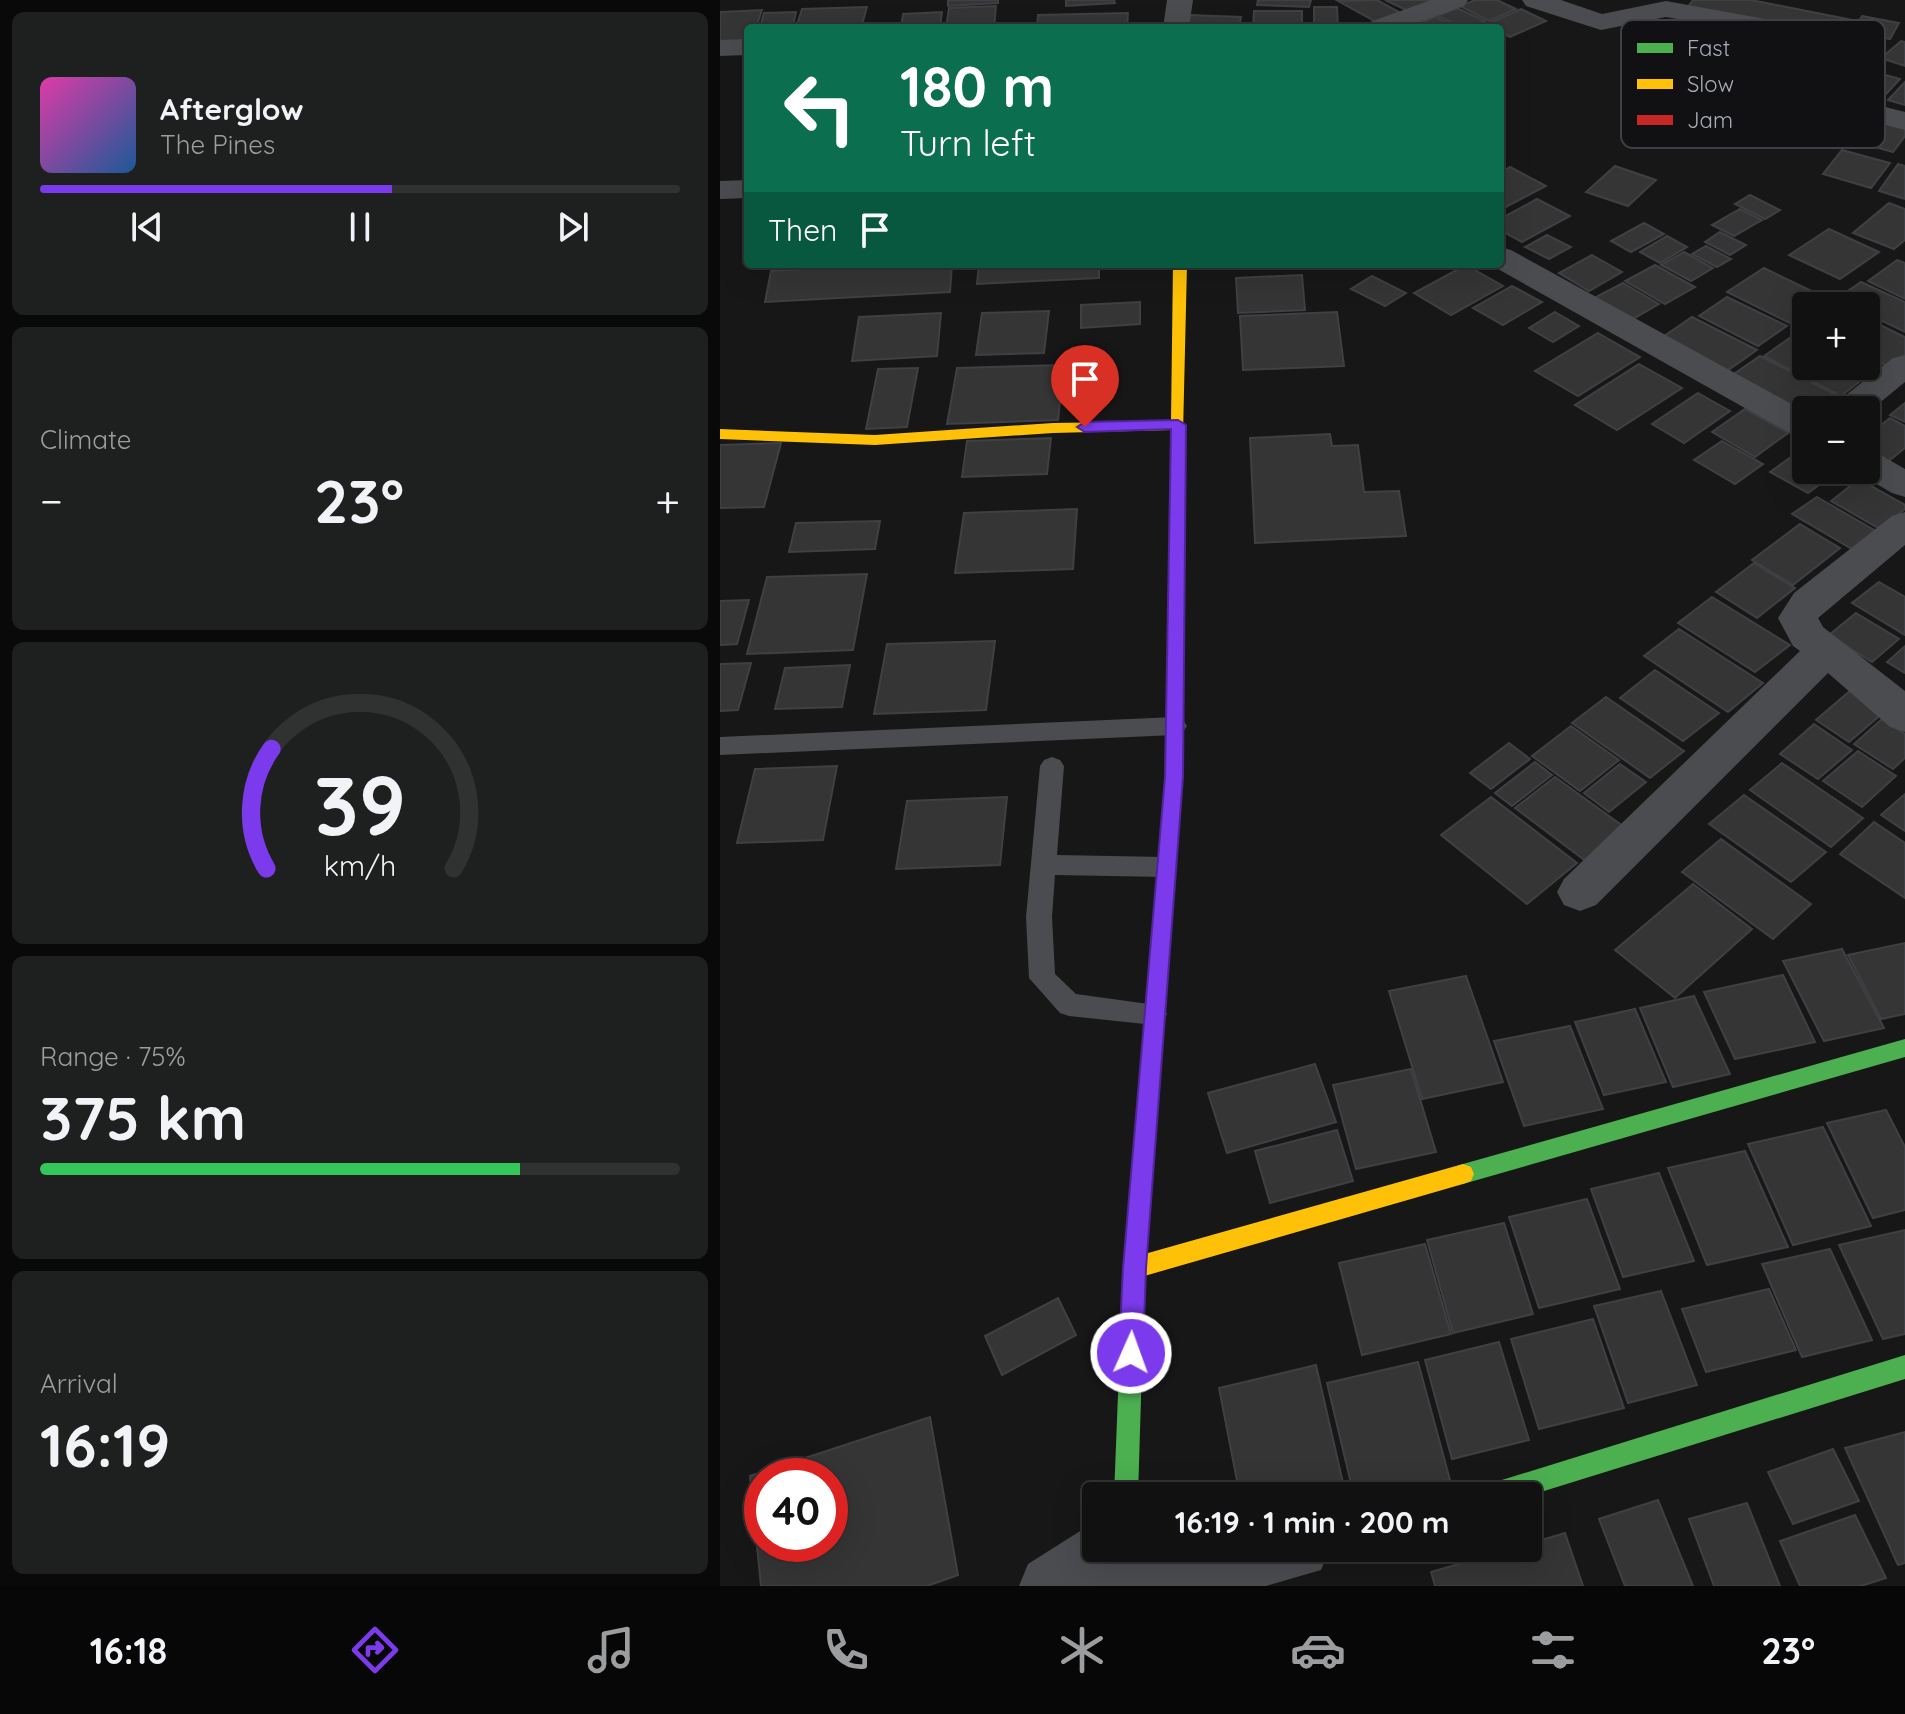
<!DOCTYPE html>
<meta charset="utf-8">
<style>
body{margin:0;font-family:Quicksand,sans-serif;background:#1e1f1f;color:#f1f3f6;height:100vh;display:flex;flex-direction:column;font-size:30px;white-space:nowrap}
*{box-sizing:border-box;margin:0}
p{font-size:26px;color:#9c9d9f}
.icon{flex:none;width:44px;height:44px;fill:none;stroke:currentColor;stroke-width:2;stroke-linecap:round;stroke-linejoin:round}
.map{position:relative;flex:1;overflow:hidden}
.drawer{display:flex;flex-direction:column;gap:12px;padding:12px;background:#090909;width:720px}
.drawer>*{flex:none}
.guide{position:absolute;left:24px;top:24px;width:760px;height:244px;border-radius:8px;box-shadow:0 8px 32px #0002,0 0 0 2px #303131;background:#0b6e4f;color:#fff;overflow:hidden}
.controls{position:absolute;left:1072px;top:292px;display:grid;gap:16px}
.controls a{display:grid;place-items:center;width:88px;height:88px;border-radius:8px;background:#111;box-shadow:0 8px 32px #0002,0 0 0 2px #303131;font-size:40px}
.speed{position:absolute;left:24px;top:1458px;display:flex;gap:16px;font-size:40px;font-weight:700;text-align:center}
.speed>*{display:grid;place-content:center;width:104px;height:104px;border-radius:50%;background:#111;box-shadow:0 8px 32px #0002,0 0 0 2px #303131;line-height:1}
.speed .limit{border:12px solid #d22;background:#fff;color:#111}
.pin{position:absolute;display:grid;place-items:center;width:68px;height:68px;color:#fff;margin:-82px -34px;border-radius:50% 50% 50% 0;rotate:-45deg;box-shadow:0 0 8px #0007}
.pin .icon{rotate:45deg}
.me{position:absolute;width:88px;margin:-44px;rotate:2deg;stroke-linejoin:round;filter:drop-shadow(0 0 6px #0008)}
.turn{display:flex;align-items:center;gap:28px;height:168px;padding:0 24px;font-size:36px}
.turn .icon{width:104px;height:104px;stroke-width:2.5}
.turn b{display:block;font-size:56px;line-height:68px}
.then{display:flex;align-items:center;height:76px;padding:0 24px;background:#0003;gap:16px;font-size:30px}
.big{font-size:60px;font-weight:700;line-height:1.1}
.drawer .widget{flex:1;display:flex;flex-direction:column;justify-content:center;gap:12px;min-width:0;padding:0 28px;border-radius:12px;background:#1e1f1f}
.drawer .dial{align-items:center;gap:0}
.dial svg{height:208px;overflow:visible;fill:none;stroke:#303131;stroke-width:7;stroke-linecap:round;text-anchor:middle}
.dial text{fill:#f1f3f6;stroke:none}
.song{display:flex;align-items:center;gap:24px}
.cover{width:96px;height:96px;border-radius:12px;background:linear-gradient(135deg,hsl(320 70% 55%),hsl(210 70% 35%))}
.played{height:8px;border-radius:4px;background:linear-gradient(90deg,#7c3aed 55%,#303131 55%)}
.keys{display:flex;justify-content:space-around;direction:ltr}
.heat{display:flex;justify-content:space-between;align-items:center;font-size:44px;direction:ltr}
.charge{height:12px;border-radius:6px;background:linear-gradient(90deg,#34c759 75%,#303131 0)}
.trip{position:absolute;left:362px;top:1482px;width:460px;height:80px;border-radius:8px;background:#111;box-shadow:0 8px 32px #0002,0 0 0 2px #303131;font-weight:700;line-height:80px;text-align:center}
.tab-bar{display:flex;height:128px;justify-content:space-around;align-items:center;background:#070707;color:#9c9d9f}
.tab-bar .icon{width:56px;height:56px}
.tab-bar .active{color:#7c3aed}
.tab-bar b{font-size:36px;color:#f1f3f6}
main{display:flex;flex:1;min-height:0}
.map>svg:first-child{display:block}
.building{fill:#353536;stroke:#3f4043;stroke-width:2;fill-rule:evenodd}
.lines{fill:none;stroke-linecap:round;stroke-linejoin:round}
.lane{fill:#4b4c50;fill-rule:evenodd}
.street{fill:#4b4c50;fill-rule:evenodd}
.fast{fill:#4caf50;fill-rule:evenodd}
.slow{fill:#ffc107;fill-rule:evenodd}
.jam{fill:#c62828;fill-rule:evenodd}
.route{fill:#7c3aed;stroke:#51269a;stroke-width:2}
.key{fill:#111113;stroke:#3e4045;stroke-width:2}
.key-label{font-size:22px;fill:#a8adb8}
</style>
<main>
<section class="drawer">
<div class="widget">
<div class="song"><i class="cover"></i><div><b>Afterglow</b><p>The Pines</p></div></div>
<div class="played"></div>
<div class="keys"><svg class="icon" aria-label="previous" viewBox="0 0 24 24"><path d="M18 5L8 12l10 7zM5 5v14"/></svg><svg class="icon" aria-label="pause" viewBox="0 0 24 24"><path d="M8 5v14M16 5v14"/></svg><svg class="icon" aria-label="next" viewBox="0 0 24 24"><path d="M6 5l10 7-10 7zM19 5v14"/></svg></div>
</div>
<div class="widget"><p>Climate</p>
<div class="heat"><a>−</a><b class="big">23°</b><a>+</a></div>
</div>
<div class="widget dial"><svg viewBox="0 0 100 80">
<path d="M14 69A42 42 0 1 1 86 69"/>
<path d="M14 69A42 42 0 0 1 16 23" stroke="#7c3aed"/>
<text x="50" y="56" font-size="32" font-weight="700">39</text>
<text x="50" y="72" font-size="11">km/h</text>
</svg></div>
<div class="widget"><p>Range · 75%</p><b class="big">375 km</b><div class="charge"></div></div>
<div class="widget"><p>Arrival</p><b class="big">16:19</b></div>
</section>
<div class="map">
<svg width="1185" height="1586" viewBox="0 0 1185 1586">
<rect width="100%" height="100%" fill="#171717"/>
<g class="building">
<polygon points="228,0 278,0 278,3 228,6"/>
<polygon points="346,0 394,0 395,3 346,6"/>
<polygon points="538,0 591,0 589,7 537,5"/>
<polygon points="657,0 681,13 656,22 618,1"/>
<polygon points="665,0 711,0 712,1 688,11"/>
<polygon points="755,0 777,0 796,9 769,21 740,6"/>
<polygon points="973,0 1031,0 1132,20 1120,39 967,8"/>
<polygon points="276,6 274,28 226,28 229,8"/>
<polygon points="147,7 141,28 76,28 82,9"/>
<polygon points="594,7 617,7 618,28 594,28"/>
<polygon points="737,8 765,21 742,28 718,16"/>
<polygon points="801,9 826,21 790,37 780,32 780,28 765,25"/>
<polygon points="42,10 36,28 28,28 28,42 0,43 0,12"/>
<polygon points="534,11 582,11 582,28 533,28"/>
<polygon points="76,12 73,26 40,27 44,13"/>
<polygon points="222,12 220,28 181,28 183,14"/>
<polygon points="408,13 407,28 317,28 318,15"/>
<polygon points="470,15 521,17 519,28 467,28"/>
<polygon points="1142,16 1179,23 1170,39 1133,31"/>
<polygon points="715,17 737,28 691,27"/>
<polygon points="1181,41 1185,42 1185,66 1161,58"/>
<polygon points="1144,69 1180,79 1165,95 1129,85"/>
<polygon points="1185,82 1185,105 1168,100"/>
<polygon points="1145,116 1185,127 1185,136 1173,152 1127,139"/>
<polygon points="1122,150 1170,163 1151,188 1103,174"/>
<polygon points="1178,164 1185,166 1185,199 1159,191"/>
<polygon points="895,166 936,180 908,206 866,192"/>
<polygon points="790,167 826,186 780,210 780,173"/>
<polygon points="1030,195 1060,210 1045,219 1015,204"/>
<polygon points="817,199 850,216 802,242 780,230 780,219"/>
<polygon points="1169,203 1185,209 1185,240 1174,249 1133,233"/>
<polygon points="1020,209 1042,220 1014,236 992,225"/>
<polygon points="924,223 944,234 911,252 891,241"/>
<polygon points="1109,229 1159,252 1120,279 1069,255"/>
<polygon points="1000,232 1026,245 1010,255 985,242"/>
<polygon points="827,235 851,247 829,259 805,247"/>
<polygon points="947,236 967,247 940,263 920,252"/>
<polygon points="986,246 1011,259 997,267 972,254"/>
<polygon points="964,252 993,268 971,281 941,265"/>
<polygon points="872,255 902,272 869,291 839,273"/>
<polygon points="1177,260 1185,263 1185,299 1148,281"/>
<polygon points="178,264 232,264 230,292 45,302 51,271"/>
<polygon points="259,264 379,264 379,278 257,284"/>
<polygon points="746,265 783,286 731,315 694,293"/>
<polygon points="935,265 975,287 945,304 905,281"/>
<polygon points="1044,268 1106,298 1095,306 1086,306 1086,312 1070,323 1007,292"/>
<polygon points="582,275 585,310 518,313 516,278"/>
<polygon points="652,276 686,293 665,306 631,289"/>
<polygon points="1141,282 1185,302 1185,332 1146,313 1146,306 1131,306 1116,299"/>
<polygon points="903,283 939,304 911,320 874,298"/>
<polygon points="792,286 822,302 783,325 753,308"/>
<polygon points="1007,297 1067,326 1038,346 979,316"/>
<polygon points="420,302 420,324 361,328 361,305"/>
<polygon points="329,311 324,353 256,355 262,313"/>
<polygon points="617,312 624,366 523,370 520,316"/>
<polygon points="835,312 859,326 833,342 809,328"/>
<polygon points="221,313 217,356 132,361 139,317"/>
<polygon points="972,317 1037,350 1004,373 940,339"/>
<polygon points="1146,318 1185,337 1185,355 1169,367 1146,355"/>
<polygon points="1081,330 1086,333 1086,366 1146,366 1146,363 1157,368 1121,396 1044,356"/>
<polygon points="878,333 920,357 858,396 815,371"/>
<polygon points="1040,356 1124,399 1110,410 1086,410 1086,416 1011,376"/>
<polygon points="919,364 962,388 897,430 855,405"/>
<polygon points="344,365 338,420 227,424 237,368"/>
<polygon points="198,368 187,427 146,429 158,369"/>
<polygon points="978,393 1010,411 964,443 932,424"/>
<polygon points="1185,403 1185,422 1170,415"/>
<polygon points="1025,409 1068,433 1035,457 992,432"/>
<polygon points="1170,418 1185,426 1185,448 1166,463 1146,452 1146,437"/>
<polygon points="610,434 612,446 638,445 644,492 679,491 686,536 535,543 530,438"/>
<polygon points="331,438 327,474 242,477 247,441"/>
<polygon points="1002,441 1043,464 1015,484 974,460"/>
<polygon points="61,443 44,507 0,508 0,445"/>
<polygon points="1081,450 1086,453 1086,470 1118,471 1088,493 1050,472"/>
<polygon points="1139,479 1185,505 1185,509 1160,529 1111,501"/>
<polygon points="1097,497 1156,531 1132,549 1072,514"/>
<polygon points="357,509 353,569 235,573 244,513"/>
<polygon points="160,521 155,549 69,552 76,523"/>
<polygon points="1080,524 1120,548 1073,585 1032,560"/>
<polygon points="1034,563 1075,588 1037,618 996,592"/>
<polygon points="147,574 133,650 27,654 47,577"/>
<polygon points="1159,582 1185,597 1185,635 1132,603"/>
<polygon points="992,597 1070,645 1035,672 958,623"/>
<polygon points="29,600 17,644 0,645 0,601"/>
<polygon points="1136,613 1179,639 1152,662 1109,635"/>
<polygon points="959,629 1043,683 1008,712 924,656"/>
<polygon points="275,641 266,710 154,714 167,644"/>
<polygon points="1185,646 1185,673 1167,662"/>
<polygon points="31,663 18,710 0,711 0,664"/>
<polygon points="130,665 122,707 55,709 65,668"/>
<polygon points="935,670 999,713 963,741 900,698"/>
<polygon points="1131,690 1164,712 1129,742 1096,720"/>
<polygon points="886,697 964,751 930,778 852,723"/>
<polygon points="1162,719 1185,734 1185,758 1173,769 1134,744"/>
<polygon points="1094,724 1132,750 1098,779 1060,754"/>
<polygon points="851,726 899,760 860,791 812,756"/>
<polygon points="789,743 810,759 771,789 750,773"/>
<polygon points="1138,751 1176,776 1142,807 1103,781"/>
<polygon points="815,762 832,775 792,806 775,793"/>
<polygon points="1062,763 1143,818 1111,847 1030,790"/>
<polygon points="900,764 926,782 889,812 864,793"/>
<polygon points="117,766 103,840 17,843 35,769"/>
<polygon points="835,777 907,829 867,862 795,808"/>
<polygon points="1185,794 1185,831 1161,815"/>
<polygon points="1024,795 1106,852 1071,882 989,824"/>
<polygon points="287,797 280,865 176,869 187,801"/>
<polygon points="771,797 857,863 807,904 721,835"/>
<polygon points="1154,822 1185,843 1185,898 1120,854"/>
<polygon points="1001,839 1091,904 1053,939 962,872"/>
<polygon points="973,884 1032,929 955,998 895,950"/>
<polygon points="1185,943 1185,1014 1161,1019 1128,955"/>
<polygon points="1122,949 1164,1028 1104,1041 1063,961"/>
<polygon points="1063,975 1095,1042 1015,1059 984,992"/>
<polygon points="746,976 783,1082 702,1099 669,991"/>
<polygon points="974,996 1010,1074 953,1087 920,1008"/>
<polygon points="915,1009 946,1082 884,1095 855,1022"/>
<polygon points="850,1026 883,1109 804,1126 774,1041"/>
<polygon points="595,1064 616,1122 507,1153 488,1093"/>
<polygon points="691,1069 716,1152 636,1169 613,1085"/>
<polygon points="1166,1110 1185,1147 1185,1210 1153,1218 1107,1123"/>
<polygon points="1103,1127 1151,1226 1073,1245 1028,1144"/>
<polygon points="617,1130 633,1181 550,1203 535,1151"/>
<polygon points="1025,1151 1068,1247 987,1265 948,1168"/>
<polygon points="939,1173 974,1261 903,1277 871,1189"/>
<polygon points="867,1199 900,1289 819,1308 789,1217"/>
<polygon points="784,1223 813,1314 733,1333 707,1240"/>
<polygon points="1185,1230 1185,1334 1163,1339 1119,1245"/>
<polygon points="705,1244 731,1334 642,1355 619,1263"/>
<polygon points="1110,1249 1152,1340 1082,1357 1042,1264"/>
<polygon points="1049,1289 1076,1350 986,1372 962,1309"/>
<polygon points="941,1291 977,1385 908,1403 874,1306"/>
<polygon points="338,1298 356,1335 282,1375 265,1336"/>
<polygon points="873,1319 904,1408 819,1429 791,1339"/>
<polygon points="779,1342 809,1440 732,1459 705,1360"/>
<polygon points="698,1362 730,1480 665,1496 634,1496 607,1383"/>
<polygon points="596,1365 626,1496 520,1496 499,1388"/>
<path d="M210,1417L238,1575L207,1586H41L30,1476ZM42,1476H110V1544H42Z"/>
<polygon points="1185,1432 1185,1563 1178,1565 1125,1448"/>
<polygon points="1113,1449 1139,1501 1073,1524 1048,1472"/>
<polygon points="938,1500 973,1586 905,1586 879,1519"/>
<polygon points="1027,1503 1060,1586 994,1586 969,1519"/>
<polygon points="1135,1515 1166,1578 1141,1586 1080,1586 1060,1541"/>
<polygon points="845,1533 863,1586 715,1586 711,1572 794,1548 808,1548 808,1544"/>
</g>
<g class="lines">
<g class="lane">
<polygon points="455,717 463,720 467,726 463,732 455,735 0,755 0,737"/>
<polygon points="332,757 340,760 344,766 337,855 445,857 454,860 457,867 454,874 445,877 335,875 332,917 335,974 356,994 443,1006 447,1014 443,1022 434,1025 349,1016 340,1013 309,978 306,917 320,766 324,760"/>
</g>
<g class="street">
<polygon points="447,0 473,0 469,28 443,28"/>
<polygon points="711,0 748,0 744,6 684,28 646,28 650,22"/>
<polygon points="802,0 841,0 882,14 946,1 1045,19 1054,21 1058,27 1054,33 1045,35 946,17 881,30 806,6"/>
<polygon points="28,39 28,55 0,56 0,40"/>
<polygon points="1002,66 1185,112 1185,130 992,80 988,74 992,68"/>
<polygon points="28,180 28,198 0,199 0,181"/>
<polygon points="780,247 791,250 1086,412 1086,438 1073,435 769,264 780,264"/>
<polygon points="1185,355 1185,382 1146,414 1146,410 1111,410 1117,402 1173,358"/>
<polygon points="1146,450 1159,454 1185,469 1185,497 1172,493 1133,470 1146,470"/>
<polygon points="1185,512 1185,545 1098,618 1103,627 1185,691 1185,732 1170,727 1108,673 876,905 860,911 844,905 837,892 844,879 1080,651 1073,646 1058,618 1074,593 1172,516"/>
<polygon points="376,1521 376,1548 416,1548 413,1554 441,1548 610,1548 601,1570 546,1586 299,1586 308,1564"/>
</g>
<g class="fast">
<polygon points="436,994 443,996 446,1002 425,1268 418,1496 394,1496 403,1268 426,1002 429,996"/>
<polygon points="1185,1039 1185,1057 743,1184 735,1181 732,1174 735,1167 743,1164"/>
<polygon points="1185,1355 1185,1379 808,1496 757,1496 760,1487 769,1484"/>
</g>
<g class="slow">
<polygon points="453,264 467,264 463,434 453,434 451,430 333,433 155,445 0,439 0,429 155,435 333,423 451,421"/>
<polygon points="455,723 464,729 463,777 446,1002 443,1008 436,1010 429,1008 426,1002 445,777 446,729"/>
<polygon points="743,1164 751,1167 754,1174 751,1181 743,1184 414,1279 406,1276 403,1268 406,1260 414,1257"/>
</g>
<polygon class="jam" points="458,426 465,431 464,729 455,735 446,729 451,431"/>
</g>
<polygon class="route" points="458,420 466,425 463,777 426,1268 423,1353 419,1362 411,1365 403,1362 399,1353 403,1268 445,777 451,429 365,432 357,427 365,422"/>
<rect x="901" y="20" width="264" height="128" rx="12" class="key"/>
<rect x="917" y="43" width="36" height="10" fill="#4caf50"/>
<rect x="917" y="79" width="36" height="10" fill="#ffc107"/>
<rect x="917" y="115" width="36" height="10" fill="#c62828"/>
<g class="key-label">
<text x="967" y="56">Fast</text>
<text x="967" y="92">Slow</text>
<text x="967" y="128">Jam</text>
</g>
</svg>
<div class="controls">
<a>+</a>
<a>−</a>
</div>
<div class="speed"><div class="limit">40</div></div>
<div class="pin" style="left:365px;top:427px;background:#d93025"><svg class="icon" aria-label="arrive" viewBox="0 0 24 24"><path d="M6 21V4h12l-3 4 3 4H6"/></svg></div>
<svg class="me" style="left:411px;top:1353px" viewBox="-20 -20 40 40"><circle r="17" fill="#7c3aed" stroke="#fff" stroke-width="3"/><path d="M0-11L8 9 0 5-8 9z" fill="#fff"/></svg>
<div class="trip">16:19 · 1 min · 200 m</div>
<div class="guide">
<div class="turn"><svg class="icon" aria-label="left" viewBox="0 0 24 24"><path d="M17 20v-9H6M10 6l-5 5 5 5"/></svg><div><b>180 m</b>Turn left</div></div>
<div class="then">Then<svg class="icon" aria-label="arrive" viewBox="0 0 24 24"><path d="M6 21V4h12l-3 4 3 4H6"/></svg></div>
</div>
</div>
</main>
<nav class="tab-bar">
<b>16:18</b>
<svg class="icon active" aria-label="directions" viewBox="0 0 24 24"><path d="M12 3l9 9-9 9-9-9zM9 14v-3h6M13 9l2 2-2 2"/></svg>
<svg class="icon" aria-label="music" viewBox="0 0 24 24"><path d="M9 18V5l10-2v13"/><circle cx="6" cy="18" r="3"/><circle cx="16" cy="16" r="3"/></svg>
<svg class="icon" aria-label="phone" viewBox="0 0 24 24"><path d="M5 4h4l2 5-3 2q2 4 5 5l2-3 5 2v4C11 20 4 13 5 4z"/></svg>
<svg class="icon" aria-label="climate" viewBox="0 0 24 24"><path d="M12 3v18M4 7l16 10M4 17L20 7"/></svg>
<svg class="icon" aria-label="car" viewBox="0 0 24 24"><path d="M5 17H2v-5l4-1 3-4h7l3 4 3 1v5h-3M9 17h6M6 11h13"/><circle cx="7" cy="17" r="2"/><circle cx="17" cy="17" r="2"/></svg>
<svg class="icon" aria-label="filters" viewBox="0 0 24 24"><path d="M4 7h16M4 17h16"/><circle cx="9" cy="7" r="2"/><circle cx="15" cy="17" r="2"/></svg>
<b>23°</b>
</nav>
